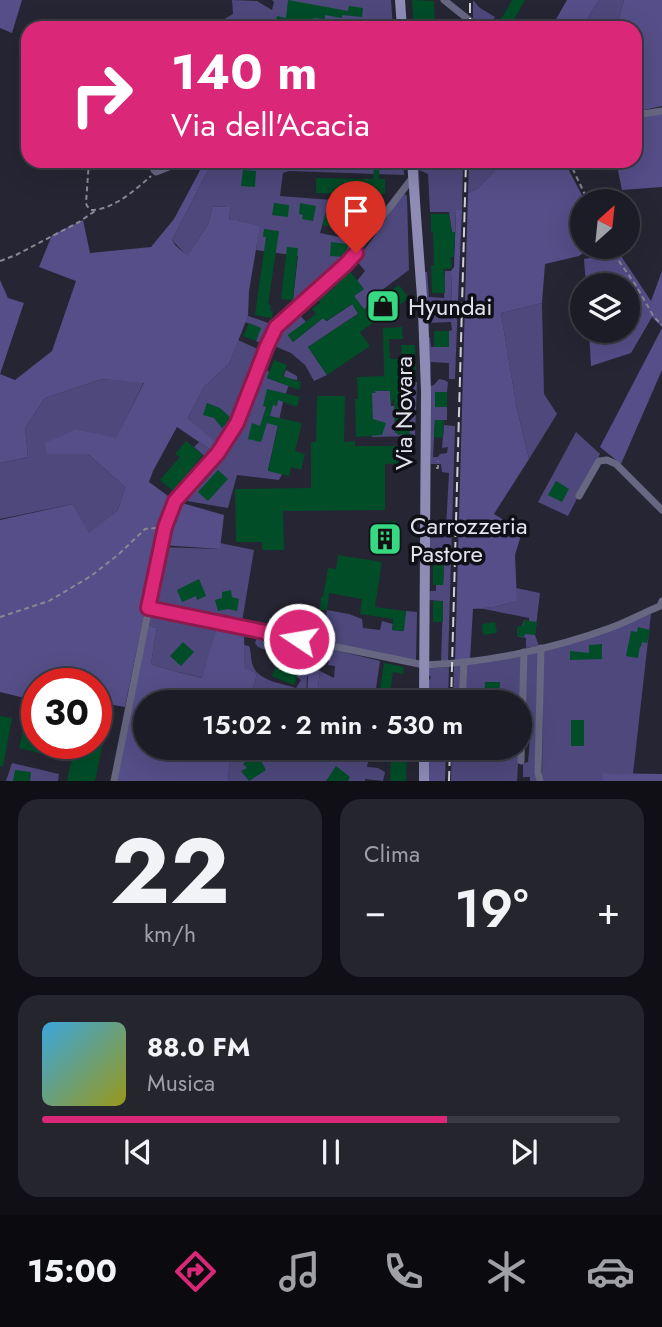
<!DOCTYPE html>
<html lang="it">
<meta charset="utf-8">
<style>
body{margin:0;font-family:Jost,sans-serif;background:#25252e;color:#f1f3f6;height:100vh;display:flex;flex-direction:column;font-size:26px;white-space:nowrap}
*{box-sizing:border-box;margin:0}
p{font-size:23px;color:#a0a1a7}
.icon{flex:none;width:38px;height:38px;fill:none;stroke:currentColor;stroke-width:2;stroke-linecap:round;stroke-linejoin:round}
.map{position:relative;height:781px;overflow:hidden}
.details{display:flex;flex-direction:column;gap:18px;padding:18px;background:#0f0f15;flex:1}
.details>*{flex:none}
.top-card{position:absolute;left:21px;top:21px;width:621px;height:147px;border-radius:21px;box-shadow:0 7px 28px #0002,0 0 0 2px #3a3a43;background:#db2777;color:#fff;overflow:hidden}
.needle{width:46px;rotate:27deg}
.fabs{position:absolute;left:570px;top:189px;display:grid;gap:14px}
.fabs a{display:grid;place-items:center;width:70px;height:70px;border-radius:50%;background:#1c1c26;box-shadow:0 7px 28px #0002,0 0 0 2px #3a3a43;font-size:35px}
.speed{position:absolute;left:21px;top:668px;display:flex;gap:14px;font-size:35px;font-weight:700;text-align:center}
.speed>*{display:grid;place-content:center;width:91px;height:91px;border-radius:50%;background:#1c1c26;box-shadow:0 7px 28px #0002,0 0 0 2px #3a3a43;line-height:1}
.speed .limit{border:10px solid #d22;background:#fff;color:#111}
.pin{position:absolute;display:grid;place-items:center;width:60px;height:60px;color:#fff;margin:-72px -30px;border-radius:50% 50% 50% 0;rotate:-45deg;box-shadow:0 0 7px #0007}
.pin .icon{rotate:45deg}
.me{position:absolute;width:77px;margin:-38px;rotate:282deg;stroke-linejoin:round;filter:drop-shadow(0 0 5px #0008)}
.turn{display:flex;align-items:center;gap:24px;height:147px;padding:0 35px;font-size:32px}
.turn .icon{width:91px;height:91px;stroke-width:2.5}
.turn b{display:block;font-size:49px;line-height:60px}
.big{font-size:52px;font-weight:600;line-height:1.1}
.details .card{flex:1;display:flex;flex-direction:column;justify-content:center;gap:10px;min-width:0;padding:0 24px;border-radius:21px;background:#25252e}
.details .dial{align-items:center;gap:0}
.dial b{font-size:91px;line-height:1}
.song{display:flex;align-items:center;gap:21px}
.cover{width:84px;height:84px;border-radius:10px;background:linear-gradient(135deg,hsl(200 70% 55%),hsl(60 70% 35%))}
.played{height:7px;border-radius:4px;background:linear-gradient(90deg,#db2777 70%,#3a3a43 70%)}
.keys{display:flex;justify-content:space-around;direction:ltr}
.heat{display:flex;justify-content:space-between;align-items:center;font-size:38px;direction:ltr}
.details .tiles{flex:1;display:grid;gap:18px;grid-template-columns:1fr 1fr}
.card:last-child{grid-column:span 2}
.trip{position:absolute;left:133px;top:690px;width:399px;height:70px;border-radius:35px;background:#1c1c26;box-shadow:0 7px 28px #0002,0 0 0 2px #3a3a43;font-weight:600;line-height:70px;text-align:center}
.menu{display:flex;height:112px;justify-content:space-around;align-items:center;background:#0b0b0f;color:#a0a1a7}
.menu .icon{width:49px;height:49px}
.menu .current{color:#db2777}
.menu b{font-size:32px;color:#f1f3f6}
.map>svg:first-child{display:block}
.green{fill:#4e487c}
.forest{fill:#554e88}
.building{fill:#004d28}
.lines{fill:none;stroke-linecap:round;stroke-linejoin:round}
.path{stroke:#888793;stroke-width:2;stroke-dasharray:5 3.5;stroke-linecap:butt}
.minor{stroke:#686782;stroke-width:7}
.secondary{stroke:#8e8bb5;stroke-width:10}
.rail{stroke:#d1d0da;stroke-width:2;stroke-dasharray:10 5;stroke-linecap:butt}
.route-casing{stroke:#8e194d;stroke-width:18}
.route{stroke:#db2777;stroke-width:12}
.labels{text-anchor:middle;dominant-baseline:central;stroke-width:7;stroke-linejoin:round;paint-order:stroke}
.poi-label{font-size:24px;fill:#e4e3ed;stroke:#0f0f16;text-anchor:start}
.street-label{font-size:24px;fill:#e4e3ed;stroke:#0f0f16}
</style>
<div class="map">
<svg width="662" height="781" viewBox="0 0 662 781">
<rect width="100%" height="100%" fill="#262533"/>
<g class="green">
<polygon points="232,0 257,1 272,10 274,2 272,0 391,0 393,28 221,28 221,21 233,14"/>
<polygon points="473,0 480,8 495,17 489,28 483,28 473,18"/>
<polygon points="599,0 624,0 616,28 582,28"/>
<path d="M213,161H403L404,175L289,171L283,173L280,196L346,201L343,213L327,209L320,233L349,239L355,232L366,235L344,263L295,305L293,300L298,256L256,250L259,226C250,224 236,219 229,219L231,206L212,207L208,225L200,236L188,257L172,240Z"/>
<polygon points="414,161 428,161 438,165 442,161 463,161 462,210 456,211 455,232 452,232 449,212 430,212 428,174 419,170 420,203"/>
<polygon points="469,161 504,161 478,188 468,193"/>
<polygon points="405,194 407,196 409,270 382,290 386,295 308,347 327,375 314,381 305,365 291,353 272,345 271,342 278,328 297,312 306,322 288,335 293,342 323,318 327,321 357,301 354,296 363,289 357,281 365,271 356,260 374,237 399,198 401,195"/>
<polygon points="445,271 451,271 452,302 458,301 455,379 449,379 449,363 431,362 430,382 426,338 430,337 431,347 449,347 449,331 452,330 451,322 426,323 424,272 427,272 429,297 444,298"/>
<polygon points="542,303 544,394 557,414 529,459 517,409 501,313"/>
<polygon points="248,316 274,325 263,345 256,341 260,328 245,322"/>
<path d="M238,340L262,351C247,389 236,428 209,460L194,447L199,442L211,450L217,444L188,418L204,387L229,364Z"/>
<polygon points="266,356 269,356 265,368 269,372 267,378 281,383 286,370 297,376 297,380 291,379 283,402 268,470 282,474 279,480 237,475 228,508 187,501 185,497 225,450 240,426"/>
<polygon points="102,379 144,382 116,439 77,429 47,454 88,454 125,487 118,510 89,534 73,504 0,519 0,463 28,457 25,428 45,398"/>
<polygon points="439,379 444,380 448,382 447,392 435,392 435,406 447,407 447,420 435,420 433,457 438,457 440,454 447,453 448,447 442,448 444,425 455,426 448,663 441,662 443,601 429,600 430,591 436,591 436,585 443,585 444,566 427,565 427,529 446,528 449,473 442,472 441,464 431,464 427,387 434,385"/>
<polygon points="409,382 417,382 415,436 372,437 372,393 375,393 375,388 390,391 391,406 403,406 403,395 409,395"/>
<polygon points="576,432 600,454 568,516 538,502"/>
<polygon points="220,543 254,550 242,622 149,605 161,547 219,549"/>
<polygon points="516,588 540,593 535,635 539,646 526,648 526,638 517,636 518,626 522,626 524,620 529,621 529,618 484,609 473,608 494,607 516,601"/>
<polygon points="327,610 349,614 362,619 363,628 380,630 382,621 393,624 392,630 403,631 406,611 417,612 416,661 314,639 317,615 326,616"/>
<polygon points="651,614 633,774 603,773 603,781 542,781 543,650"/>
<polygon points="147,615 195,623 216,630 203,678 170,670 151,664 157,628 144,626"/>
<polygon points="258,635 297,642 296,655 288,655 287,659 258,647 255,643"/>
<path d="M244,645L249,646C252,653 250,661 254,668C260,681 284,684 296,688L301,680L297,677L298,674L285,669L286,666L307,675L306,702H250L257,673L245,670Z"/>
<polygon points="331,649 380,661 374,702 316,702 320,671 334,678 335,666 328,665"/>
<polygon points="539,652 536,781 530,781 530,777 523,777 523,763 528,762 530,739 524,739 526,654"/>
<polygon points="522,655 520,702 453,702 454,666"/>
<polygon points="449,667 448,702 426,702 426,679 430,680 431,677 428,674 429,668"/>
<polygon points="235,747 287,747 298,751 302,747 371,747 367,767 378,768 385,772 383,781 365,779 365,781 228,781 230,757"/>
<polygon points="452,747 519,747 517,781 451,781"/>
<polygon points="12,763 59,774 58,781 6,781"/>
</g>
<g class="forest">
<polygon points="0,0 22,0 12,33 0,28"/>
<polygon points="567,0 599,0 582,28 551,28"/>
<polygon points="624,0 662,0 662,106 635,112 635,28 616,28"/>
<polygon points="662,114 662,187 622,190 616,161 635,161 635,118"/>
<path d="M205,161H213L172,240L176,246L188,256L200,236L208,225L212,207L231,206L229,219C236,219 251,224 260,226L249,291L248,316L229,364L204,387L188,418L218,444L211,450L177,427L153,471L149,482L175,501L224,515L220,549L161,545L162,527L125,707L96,702V684H37V701L0,692V520L73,504L89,533L118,510L125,487L88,454H47L45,443L77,429L116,438L144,383L102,379L45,398L25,428L28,457L0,463V280L8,298L24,303L0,374L15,380L52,351L76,281L39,267L52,235L83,220L90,253L151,247L174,219Z"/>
<polygon points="504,161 564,161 585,201 583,201 583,247 591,247 579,256 545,264 542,303 501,313 517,409 529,459 494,514 522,532 515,555 517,601 494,607 473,609 470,660 455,663 468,193 478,188"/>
<polygon points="456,210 462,210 458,301 452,302 451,271 454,267"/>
<polygon points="619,253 651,301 662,271 662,327 652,317 631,353 591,366 589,331 628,331 628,285 586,285 584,259"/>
<polygon points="662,328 662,370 621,464 600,447"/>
<polygon points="148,626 157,628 151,664 170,670 202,678 216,630 244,635 245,669 257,673 250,702 145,702 145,747 235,747 230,757 228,781 117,781"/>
<polygon points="288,655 296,655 298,663 320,671 316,702 307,702 308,676 286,666"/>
<polygon points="434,747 446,747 445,781 425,781 425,753"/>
<polygon points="603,773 662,774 662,781 585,781 603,781"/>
</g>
<g class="building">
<polygon points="288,0 348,11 349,6 363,8 362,17 342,15 342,18 325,15 325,19 313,18 312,22 300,21 299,28 269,28 270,20 276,21 277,16 286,18"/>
<polygon points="412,0 434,1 435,28 414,28"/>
<polygon points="512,0 525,0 510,27 500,21"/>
<polygon points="304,161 335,161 334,167 304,166"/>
<polygon points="362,161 380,161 379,179 385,179 385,194 363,194 362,205 382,207 376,215 347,214 349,194 316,193 316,178 373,179 374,166 362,166"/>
<polygon points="243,170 256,171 255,187 241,186"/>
<polygon points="274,203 289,205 288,217 272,215"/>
<polygon points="300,203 316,206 313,221 302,219 303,215 299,214"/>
<polygon points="327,208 345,214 340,230 322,225"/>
<polygon points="431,214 449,214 452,232 455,232 454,257 451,257 452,268 444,269 445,293 432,293 431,266 434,265 433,232 431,233"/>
<polygon points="264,229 279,231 268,304 271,305 270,311 273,311 272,318 255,315 266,237 263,237"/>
<polygon points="331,242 348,244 347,253 344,257 330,256"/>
<polygon points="287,247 298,248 293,300 281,299"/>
<polygon points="349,270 364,289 354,296 364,309 399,285 409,298 360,332 370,346 327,375 308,347 358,314 352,304 326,321 323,318 293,342 288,335 316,314 312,309 320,303 318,299 336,286 334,283"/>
<polygon points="249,323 261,328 256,341 243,336"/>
<polygon points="402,327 403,339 389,339 390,359 402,359 401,345 415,345 416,376 408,376 409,395 403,395 404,414 407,414 407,422 409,422 410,436 404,436 404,434 398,435 397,433 395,433 394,398 391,405 390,391 375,391 376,393 372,393 373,419 386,423 382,435 356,437 355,399 358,399 357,377 384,376 383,328"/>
<rect x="434" y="331" width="15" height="16"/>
<polygon points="274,360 287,365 283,376 301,382 299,390 267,378"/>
<polygon points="267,389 300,397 297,407 278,400 277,406 273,405 270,416 302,423 295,451 305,454 301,470 291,467 289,476 268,471 278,426 267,423 261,442 248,439 252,423 260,426 266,407 263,406"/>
<rect x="435" y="392" width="12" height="15"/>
<polygon points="317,396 345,396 344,442 355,441 355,446 407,446 408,463 385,464 385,510 283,511 284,550 262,550 262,542 236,542 235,489 311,488 311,442 316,442"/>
<polygon points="207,403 220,408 231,418 222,428 214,418 203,415"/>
<polygon points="435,420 444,420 443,438 434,437"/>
<polygon points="186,441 203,455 173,491 160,480 180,457 175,454"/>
<polygon points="218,470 228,479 208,501 198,492"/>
<polygon points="556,481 569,489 562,502 548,495"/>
<polygon points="396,521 398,551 378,552 378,543 373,543 373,535 379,535 378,522"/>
<polygon points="338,555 382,562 375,607 406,611 404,631 392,630 393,619 360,614 362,599 329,593 327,610 320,610 321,597 323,597 328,568 336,569"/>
<polygon points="433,565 444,565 443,585 433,585"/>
<polygon points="199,579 206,596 197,600 196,596 182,602 177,590"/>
<polygon points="231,590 232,597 239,599 237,611 228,609 218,611 215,600 222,598 222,592"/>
<rect x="433" y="601" width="10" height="21"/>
<polygon points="524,620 537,622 535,635 525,634 524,637 517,636 518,626 523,626"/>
<polygon points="495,622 497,633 483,635 482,624"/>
<polygon points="638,627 650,630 647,643 642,642 641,647 640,646 638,658 626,656 631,631 637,632"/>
<polygon points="183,642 194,652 181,666 170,656"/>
<polygon points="602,644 602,659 570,660 570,651 589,653 589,645"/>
<polygon points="384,663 404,667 403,674 393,672 389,702 378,702"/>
<polygon points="276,666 298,675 294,685 272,676"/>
<polygon points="485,682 500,682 499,702 484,702"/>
<polygon points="28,709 37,711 37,744 54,744 51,756 19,748"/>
<polygon points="0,716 12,718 3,767 0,766"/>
<polygon points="96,717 108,719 95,781 67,781 75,744 96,744"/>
<rect x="571" y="720" width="13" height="26"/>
<polygon points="391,756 407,756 406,781 390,781"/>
<polygon points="260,759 266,770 249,781 241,771 247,768 243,764 247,760"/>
<polygon points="336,766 350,777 348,781 326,781"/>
<polygon points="15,770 31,772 30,781 13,781"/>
</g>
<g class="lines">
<g class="path">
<path d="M89,161L86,203L87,206L91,210C113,210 135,190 151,176"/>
<polyline points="569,161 588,201"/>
<polyline points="609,247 635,284 654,317 662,325"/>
<polyline points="0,261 16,255 79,222 95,211"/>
<polyline points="436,468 438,468 438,461"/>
<polyline points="0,617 49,601 91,576 119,554 145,529 157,528"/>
</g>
<g class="minor">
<polyline points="444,0 479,28"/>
<polyline points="635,115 662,111"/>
<polyline points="157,161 154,170 156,172 184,161"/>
<polyline points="579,496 599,461 607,460 616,464 662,510"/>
<path d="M148,608L424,665C484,663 553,649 610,628C627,622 643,613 660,606L662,601"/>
<polyline points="462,702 464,663"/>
<polyline points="460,753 460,747"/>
<polyline points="521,761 524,652"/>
<polyline points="114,781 165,527 175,501 218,453 237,423 267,346 277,327 346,264 413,177"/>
<polyline points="540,781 538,773 541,648"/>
</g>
<g class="secondary">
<polyline points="400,0 402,28"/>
<polyline points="412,161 423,311 426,392 424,702"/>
<polyline points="424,781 424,747"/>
</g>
<g class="rail">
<polyline points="470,28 470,0"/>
<polyline points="451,702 466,161"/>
<polyline points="449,781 450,747"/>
</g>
</g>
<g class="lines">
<defs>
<polyline id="route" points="299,639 148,608 165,527 175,501 218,453 237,423 267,346 276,327 346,264 356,253"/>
</defs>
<use href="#route" class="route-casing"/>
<use href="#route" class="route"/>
</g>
<defs>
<symbol id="shop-square" viewBox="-11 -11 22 22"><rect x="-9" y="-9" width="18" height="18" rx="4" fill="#36d881" stroke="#0f0f16"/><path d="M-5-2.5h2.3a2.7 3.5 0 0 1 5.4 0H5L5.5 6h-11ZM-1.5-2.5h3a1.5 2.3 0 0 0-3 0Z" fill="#111"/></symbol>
<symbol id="building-square" viewBox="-11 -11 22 22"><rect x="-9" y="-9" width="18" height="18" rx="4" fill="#36d881" stroke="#0f0f16"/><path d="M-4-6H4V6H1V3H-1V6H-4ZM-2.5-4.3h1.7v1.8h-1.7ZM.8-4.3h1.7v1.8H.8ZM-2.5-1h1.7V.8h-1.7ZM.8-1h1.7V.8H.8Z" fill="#111"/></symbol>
</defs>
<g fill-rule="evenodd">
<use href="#shop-square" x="364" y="287" width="38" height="38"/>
<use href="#building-square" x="366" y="520" width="38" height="38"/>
</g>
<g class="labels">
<g class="poi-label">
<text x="408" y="306">Hyundai</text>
<text x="410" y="525">Carrozzeria<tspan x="410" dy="28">Pastore</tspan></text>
</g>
<g class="street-label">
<text transform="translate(403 413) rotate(-90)">Via Novara</text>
</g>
</g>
</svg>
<div class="fabs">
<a><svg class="needle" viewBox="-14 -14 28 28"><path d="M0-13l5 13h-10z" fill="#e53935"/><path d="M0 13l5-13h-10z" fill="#a0a1a7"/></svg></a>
<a><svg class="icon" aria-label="layers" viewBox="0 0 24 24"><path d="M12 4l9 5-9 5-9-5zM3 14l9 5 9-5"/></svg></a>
</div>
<div class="speed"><div class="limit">30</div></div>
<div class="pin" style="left:356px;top:253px;background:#d93025"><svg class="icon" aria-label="arrive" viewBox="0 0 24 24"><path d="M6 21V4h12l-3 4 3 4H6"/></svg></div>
<svg class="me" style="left:299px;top:639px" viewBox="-20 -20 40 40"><circle r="17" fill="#db2777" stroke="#fff" stroke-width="3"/><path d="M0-11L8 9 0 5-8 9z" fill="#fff"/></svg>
<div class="trip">15:02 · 2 min · 530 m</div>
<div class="top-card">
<div class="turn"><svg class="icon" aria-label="right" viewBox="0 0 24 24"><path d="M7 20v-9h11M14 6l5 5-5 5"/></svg><div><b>140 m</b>Via dell'Acacia</div></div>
</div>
</div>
<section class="details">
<div class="tiles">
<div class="card dial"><b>22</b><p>km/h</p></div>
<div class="card"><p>Clima</p>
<div class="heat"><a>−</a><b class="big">19°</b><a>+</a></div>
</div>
<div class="card">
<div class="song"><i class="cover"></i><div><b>88.0 FM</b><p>Musica</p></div></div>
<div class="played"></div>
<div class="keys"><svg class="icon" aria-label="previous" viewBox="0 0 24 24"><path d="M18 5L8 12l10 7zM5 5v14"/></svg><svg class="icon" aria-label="pause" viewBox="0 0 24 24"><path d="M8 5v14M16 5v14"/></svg><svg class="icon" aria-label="next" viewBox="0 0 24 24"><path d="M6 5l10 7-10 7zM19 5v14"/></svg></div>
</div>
</div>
</section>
<nav class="menu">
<b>15:00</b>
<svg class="icon current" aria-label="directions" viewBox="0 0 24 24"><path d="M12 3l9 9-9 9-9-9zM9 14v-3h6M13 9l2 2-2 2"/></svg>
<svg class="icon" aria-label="music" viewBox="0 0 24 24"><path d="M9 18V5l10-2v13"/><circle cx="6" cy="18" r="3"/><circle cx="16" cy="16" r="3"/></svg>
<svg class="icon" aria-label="phone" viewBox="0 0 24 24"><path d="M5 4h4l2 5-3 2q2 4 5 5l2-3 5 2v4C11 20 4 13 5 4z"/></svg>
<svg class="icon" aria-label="climate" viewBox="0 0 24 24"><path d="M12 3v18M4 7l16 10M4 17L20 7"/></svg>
<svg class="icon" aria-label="car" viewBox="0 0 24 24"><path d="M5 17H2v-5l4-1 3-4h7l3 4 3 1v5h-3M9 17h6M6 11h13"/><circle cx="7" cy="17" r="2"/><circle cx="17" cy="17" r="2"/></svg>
</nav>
